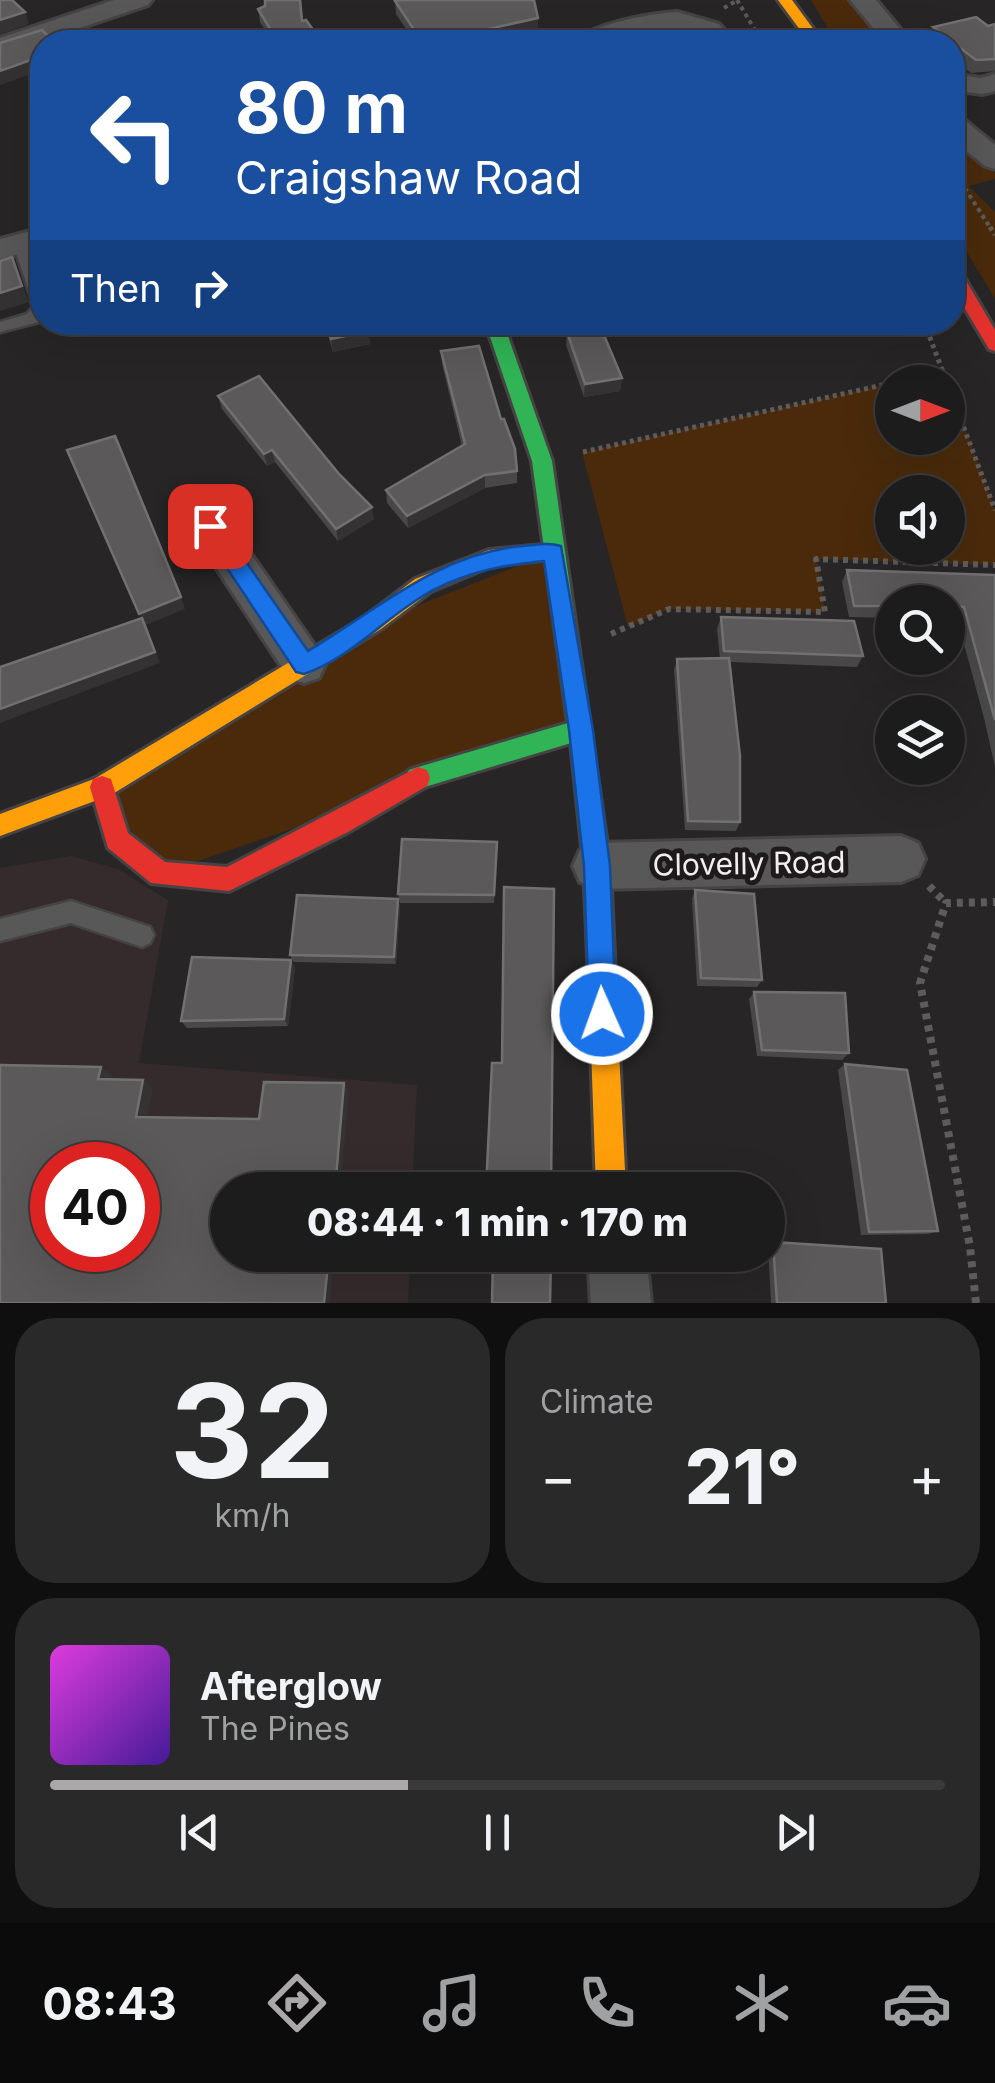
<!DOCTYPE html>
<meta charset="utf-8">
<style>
body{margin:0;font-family:Inter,sans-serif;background:#2a2929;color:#f1f3f6;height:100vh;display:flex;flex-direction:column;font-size:38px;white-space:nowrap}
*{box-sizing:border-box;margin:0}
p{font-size:32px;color:#a0a1a3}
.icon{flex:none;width:55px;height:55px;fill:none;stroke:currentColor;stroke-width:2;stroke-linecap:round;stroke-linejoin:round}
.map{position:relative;height:1303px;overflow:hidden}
.panel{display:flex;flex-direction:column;gap:15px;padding:15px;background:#100f0f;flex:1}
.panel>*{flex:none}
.guide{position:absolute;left:30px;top:30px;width:935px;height:305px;border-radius:40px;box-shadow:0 10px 40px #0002,0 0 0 2px #3b3a3b;background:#1a4fa0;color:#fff;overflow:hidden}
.needle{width:65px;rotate:90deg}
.buttons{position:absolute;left:875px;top:365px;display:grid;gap:20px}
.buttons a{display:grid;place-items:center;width:90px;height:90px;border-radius:50%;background:#1d1c1c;box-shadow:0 10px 40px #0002,0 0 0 2px #3b3a3b;font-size:50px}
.speed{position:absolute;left:30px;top:1142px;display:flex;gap:20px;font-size:50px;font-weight:700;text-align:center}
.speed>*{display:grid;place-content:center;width:130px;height:130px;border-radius:50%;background:#1d1c1c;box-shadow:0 10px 40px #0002,0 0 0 2px #3b3a3b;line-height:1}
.speed .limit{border:15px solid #d22;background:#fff;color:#111}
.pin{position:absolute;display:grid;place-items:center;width:85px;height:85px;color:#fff;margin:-42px;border-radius:20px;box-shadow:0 5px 15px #0006}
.me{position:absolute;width:110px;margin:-55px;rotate:358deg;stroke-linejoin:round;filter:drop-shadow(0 0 8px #0008)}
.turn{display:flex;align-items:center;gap:35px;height:210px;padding:0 40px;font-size:45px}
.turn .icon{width:130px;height:130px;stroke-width:2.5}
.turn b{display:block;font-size:70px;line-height:85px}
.then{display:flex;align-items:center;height:95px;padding:0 40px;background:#0003;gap:20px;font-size:38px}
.big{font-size:75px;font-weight:800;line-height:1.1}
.panel .tile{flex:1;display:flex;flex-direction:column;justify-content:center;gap:15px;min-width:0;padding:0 35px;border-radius:40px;background:#2a2929}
.panel .dial{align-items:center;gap:0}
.dial b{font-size:130px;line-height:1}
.song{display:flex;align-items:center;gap:30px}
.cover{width:120px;height:120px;border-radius:15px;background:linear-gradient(135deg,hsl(300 70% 55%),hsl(260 70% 35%))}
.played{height:10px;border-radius:5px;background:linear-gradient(90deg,#aaa8a8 40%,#3b3a3b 40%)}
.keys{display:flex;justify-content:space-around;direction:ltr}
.heat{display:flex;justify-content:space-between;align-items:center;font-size:55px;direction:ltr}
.panel .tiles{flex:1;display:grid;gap:15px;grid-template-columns:1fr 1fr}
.tile:last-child{grid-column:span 2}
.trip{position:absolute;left:210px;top:1172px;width:575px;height:100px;border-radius:50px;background:#1d1c1c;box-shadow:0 10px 40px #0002,0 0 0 2px #3b3a3b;font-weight:800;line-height:100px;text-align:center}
.tabs{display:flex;height:160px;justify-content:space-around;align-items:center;background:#0c0b0b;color:#a0a1a3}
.tabs .icon{width:70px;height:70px}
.tabs .on{color:#aaa8a8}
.tabs b{font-size:45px;color:#f1f3f6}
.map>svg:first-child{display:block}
.built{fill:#352b2d;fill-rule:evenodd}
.green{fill:#4a2a0b;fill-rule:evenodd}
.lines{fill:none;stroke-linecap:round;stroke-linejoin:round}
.lane-casing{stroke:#454343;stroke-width:5}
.street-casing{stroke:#454343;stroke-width:6}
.fast-casing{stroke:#454343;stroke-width:6}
.slow-casing{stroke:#454343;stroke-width:6}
.jam-casing{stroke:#454343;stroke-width:6}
.path-far3{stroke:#5d5b5c;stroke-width:4;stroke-dasharray:4 4;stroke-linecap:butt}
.path-far2{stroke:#5d5b5c;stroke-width:5;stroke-dasharray:4 4;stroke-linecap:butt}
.path-far1{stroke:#5d5b5c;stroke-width:6;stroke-dasharray:5 5;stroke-linecap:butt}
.path{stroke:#5d5b5c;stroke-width:8;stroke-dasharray:6 6;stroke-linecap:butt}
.lane{fill:#595858;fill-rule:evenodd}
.street{fill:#595858;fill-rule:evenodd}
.fast{fill:#30b455;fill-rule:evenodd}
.slow{fill:#ff9f0a;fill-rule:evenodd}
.jam{fill:#e5322d;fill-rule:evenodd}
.wall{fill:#494848}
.shaded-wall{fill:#343232}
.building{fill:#5b5959;stroke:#727171;stroke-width:2.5;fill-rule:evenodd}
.route{fill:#1a73e8;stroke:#114b97;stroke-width:2.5}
.labels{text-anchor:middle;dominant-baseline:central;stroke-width:10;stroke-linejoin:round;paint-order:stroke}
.street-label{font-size:30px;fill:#f0eeee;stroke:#1e1a1b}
</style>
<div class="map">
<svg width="995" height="1303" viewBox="0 0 995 1303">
<rect width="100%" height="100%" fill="#272525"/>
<path class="built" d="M71,856L118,869L168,900L139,1063L417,1085L412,1190H228V1255H410L408,1303H0V868ZM52,1165H138V1250H52Z"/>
<g class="green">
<polygon points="811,0 852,0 888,42 836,42"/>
<polygon points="953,136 995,173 995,179 969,186 995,212 995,299 953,229"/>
<path d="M945,371L995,510V565L817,559L825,612L669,609L628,627L582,452L892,383V438H948V382H893ZM892,492H948V548H892Z"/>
<polygon points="553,552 581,730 160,874 102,787 373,623"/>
</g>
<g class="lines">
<defs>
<g id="lane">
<path d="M20,239C38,249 49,304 39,322L0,332V322L27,314L34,306L13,244Z"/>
<polygon points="71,901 150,927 154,935 150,943 142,947 71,923 0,941 0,919"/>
</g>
<g id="street">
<polygon points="114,0 152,0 148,5 0,55 0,38"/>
<polygon points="850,0 876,0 911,42 885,42"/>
<path d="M677,12L719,24L736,42H708C677,12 644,39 608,42C598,44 586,43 576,42C592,23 651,14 677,12Z"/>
<polygon points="952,74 981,78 995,74 995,91 982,94 952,90"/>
<polygon points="952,116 962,118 995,145 995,169 985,166 952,139"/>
<polygon points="42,228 42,248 0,259 0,239"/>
<polygon points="210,511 224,515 319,652 325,665 319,678 304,683 289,678 196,537 190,526 196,515"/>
<polygon points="901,836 918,843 925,859 918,875 901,882 597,889 580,882 573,866 580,850 597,843"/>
<polygon points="588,1255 646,1255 651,1303 591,1303"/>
</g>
<polygon id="fast" points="485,322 503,322 552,461 610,866 613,933 609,942 600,946 591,942 587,933 584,866 571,743 418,789 409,786 406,778 409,770 418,767 568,723 532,461"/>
<g id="slow">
<polygon points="778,0 792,0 823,42 809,42"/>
<polygon points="553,544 564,552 560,558 491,566 431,591 381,629 111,795 0,836 0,814 94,779 365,617 415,579 489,550"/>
<polygon points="600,920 609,924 613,933 626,1190 596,1190 587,933 591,924"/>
</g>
<g id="jam">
<polygon points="952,266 958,267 995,330 995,351 989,349 952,287"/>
<polygon points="418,767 427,770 430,778 427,786 348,832 229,891 151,883 108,848 90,787 93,779 102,776 111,779 128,833 165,862 227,867"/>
</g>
</defs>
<use href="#lane" class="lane-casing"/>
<use href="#street" class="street-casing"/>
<use href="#fast" class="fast-casing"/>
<use href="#slow" class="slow-casing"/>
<use href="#jam" class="jam-casing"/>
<g class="path-far3">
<polyline points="737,0 762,42"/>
<polyline points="724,8 738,0"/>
<polyline points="952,168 991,229"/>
</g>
<g class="path-far2">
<polyline points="990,227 995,235"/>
<polyline points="924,322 995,510"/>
<polyline points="583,452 945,371"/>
</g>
<polyline class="path-far1" points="611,634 669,609 825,612 816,559 995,565"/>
<g class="path">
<polyline points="929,886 946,903"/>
<polyline points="976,1303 970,1247 920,983 946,903 995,902"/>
</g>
<use href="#lane" class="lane"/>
<use href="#street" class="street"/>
<use href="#fast" class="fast"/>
<use href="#slow" class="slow"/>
<use href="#jam" class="jam"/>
</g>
<g class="wall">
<polygon points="301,0 303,21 322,42 273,42 260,22 258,9"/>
<polygon points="395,1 538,31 486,42 415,42 396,14"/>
<polygon points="995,24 995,71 971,73 952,58 952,42 933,42 929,39 933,27 988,26"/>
<polygon points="324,322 366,322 370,344 333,352"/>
<polygon points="573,322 625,322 597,329 622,378 620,391 584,397 566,345 567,332 577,331"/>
<polygon points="868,322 916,322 914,327 872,331"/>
<polygon points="441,351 501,419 517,471 517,483 485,488 408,528 387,503 386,490 462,446 442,364"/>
<polygon points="218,396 339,474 374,519 338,541 275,462 267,466 222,409"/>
<polygon points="847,570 995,575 995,767 984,718 957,618 948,618 948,602 892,602 892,618 849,617 842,582"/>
<polygon points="721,617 863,656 857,667 730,662 740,822 736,831 685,830 674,670 677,659 720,659 717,629"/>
<polygon points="497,842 494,903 400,903 398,894"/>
<polygon points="695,890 762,980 757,987 697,986 692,899"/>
<polygon points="398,899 400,908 396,964 294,962 290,955"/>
<polygon points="295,968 288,1026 187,1028 181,1021"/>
<polygon points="754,992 849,1053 842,1060 757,1056 749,999"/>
<polygon points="845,1064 938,1231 928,1234 861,1235 838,1070"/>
<polygon points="773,1242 886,1303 771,1303 768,1244"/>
</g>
<g class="shaded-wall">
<polygon points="25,12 29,24 0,35 0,20"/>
<polygon points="538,18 538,31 486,42 429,42"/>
<polygon points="42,56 42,70 0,85 0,71"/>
<polygon points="12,257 29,302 0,311 0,293"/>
<polygon points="579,322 625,322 578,333"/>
<polygon points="368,331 370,344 333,352 331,339"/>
<polygon points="622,378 620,391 584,397 585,384"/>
<polygon points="272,450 275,462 267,466 264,454"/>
<polygon points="485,475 485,488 408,528 407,516"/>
<polygon points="372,507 374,519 338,541 336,529"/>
<polygon points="181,597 185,609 146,625 160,663 0,723 0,709 144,626 139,614"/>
<polygon points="398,899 400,908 396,964 394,957"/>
<polygon points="291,960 295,968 288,1026 284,1019"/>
<polygon points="101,1067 112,1075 109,1087 98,1079"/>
<polygon points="143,1080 153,1088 146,1124 136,1117"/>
<polygon points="344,1083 349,1091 340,1190 335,1190"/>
<polygon points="329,1255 334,1255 330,1303 324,1303"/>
</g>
<g class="building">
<polygon points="0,0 12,0 25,12 0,20"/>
<polygon points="265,0 300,0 302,21 306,20 322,42 278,42 258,9 265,6"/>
<polygon points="401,0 534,0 538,18 429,42 422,42 395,1"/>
<polygon points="976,17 988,26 995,24 995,59 976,60 933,27"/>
<polygon points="42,30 54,42 42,42 42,56 0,71 0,43"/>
<polygon points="42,252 42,284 41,284 36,254"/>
<polygon points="12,257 22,286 0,293 0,261"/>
<polygon points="326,322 366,322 368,331 331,339"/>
<polygon points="601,328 622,378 585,384 567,332"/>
<polygon points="479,346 501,419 504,419 515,449 517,471 485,475 407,516 386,490 465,444 441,351"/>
<polygon points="259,376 339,474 372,507 336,529 272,450 264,454 218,396"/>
<polygon points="115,436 181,597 139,614 67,450"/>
<polygon points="847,570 995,575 995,720 964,607 948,607 948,602 892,602 892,606 854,606"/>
<polygon points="721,617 854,621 863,656 724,651"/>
<polygon points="142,618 155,652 0,709 0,667"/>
<polygon points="729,658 740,756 740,822 688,821 677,659"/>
<polygon points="402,839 497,842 494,895 398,894"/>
<polygon points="504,887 554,889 551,1190 486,1190 492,1063 502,1063"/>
<polygon points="695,890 754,894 762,980 701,978"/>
<polygon points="297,895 398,899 394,957 290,955"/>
<polygon points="192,957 291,960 284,1019 181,1021"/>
<polygon points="754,992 845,993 849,1053 762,1050"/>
<polygon points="845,1064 907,1070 938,1231 869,1232"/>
<path d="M0,1065L101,1067L98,1079L143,1080L136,1117L259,1119L264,1082L344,1083L335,1190H228V1255H329L324,1303H0ZM52,1165H138V1250H52Z"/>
<polygon points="773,1242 881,1249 886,1303 777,1303"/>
<polygon points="493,1255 551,1255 550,1303 492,1303"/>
</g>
<path class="route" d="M210,518L217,520L308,651C378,609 438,554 522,546C535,545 548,542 561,546L593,730L610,866L616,1014L612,1024L602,1028L593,1024L589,1014L584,866L569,730L544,561C504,565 470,571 433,590C388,614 353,657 304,674L296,672L203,532L200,526Z"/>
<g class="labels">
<g class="street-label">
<text transform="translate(749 863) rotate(-1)">Clovelly Road</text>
</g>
</g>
</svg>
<div class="buttons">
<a><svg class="needle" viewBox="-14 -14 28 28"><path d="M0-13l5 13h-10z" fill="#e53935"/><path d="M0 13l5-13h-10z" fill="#a0a1a3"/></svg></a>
<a><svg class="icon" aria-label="sound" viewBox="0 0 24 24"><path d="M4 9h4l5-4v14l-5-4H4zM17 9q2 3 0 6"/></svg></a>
<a><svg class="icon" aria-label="search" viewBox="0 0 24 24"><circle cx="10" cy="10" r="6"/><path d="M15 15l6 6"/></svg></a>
<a><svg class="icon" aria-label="layers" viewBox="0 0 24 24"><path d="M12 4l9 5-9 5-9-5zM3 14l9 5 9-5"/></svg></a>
</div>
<div class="speed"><div class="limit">40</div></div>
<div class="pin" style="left:210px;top:526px;background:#d93025"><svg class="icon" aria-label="arrive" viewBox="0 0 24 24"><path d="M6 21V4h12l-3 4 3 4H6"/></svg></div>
<svg class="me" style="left:602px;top:1014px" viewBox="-20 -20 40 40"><circle r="17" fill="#1a73e8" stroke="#fff" stroke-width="3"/><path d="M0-11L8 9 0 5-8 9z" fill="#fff"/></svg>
<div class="trip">08:44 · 1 min · 170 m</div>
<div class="guide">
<div class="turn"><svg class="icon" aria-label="left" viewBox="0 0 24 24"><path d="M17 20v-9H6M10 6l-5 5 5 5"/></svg><div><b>80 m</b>Craigshaw Road</div></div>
<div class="then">Then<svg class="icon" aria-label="right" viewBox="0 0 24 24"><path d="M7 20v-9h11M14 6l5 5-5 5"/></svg></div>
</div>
</div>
<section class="panel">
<div class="tiles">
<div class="tile dial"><b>32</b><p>km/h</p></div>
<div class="tile"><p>Climate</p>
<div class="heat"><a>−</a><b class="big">21°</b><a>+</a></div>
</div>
<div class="tile">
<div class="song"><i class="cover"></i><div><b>Afterglow</b><p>The Pines</p></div></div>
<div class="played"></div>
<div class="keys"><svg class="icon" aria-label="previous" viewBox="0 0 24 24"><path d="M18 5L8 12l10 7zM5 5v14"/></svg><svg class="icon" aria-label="pause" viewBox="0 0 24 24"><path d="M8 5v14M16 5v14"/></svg><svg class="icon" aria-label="next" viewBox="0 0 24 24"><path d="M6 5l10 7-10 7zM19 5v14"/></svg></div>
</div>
</div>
</section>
<nav class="tabs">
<b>08:43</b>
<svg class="icon on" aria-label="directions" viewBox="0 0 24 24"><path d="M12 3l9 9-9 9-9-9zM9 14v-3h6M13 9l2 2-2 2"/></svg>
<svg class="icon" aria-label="music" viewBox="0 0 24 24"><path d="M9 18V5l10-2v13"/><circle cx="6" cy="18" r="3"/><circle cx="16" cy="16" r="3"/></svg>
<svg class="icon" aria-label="phone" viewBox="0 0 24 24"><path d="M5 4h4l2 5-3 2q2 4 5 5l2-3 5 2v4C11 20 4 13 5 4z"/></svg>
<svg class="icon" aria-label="climate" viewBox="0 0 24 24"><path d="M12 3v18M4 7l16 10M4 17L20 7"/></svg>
<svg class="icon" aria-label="car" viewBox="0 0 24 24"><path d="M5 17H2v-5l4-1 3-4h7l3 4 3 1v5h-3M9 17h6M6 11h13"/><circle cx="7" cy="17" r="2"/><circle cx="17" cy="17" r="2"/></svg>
</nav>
